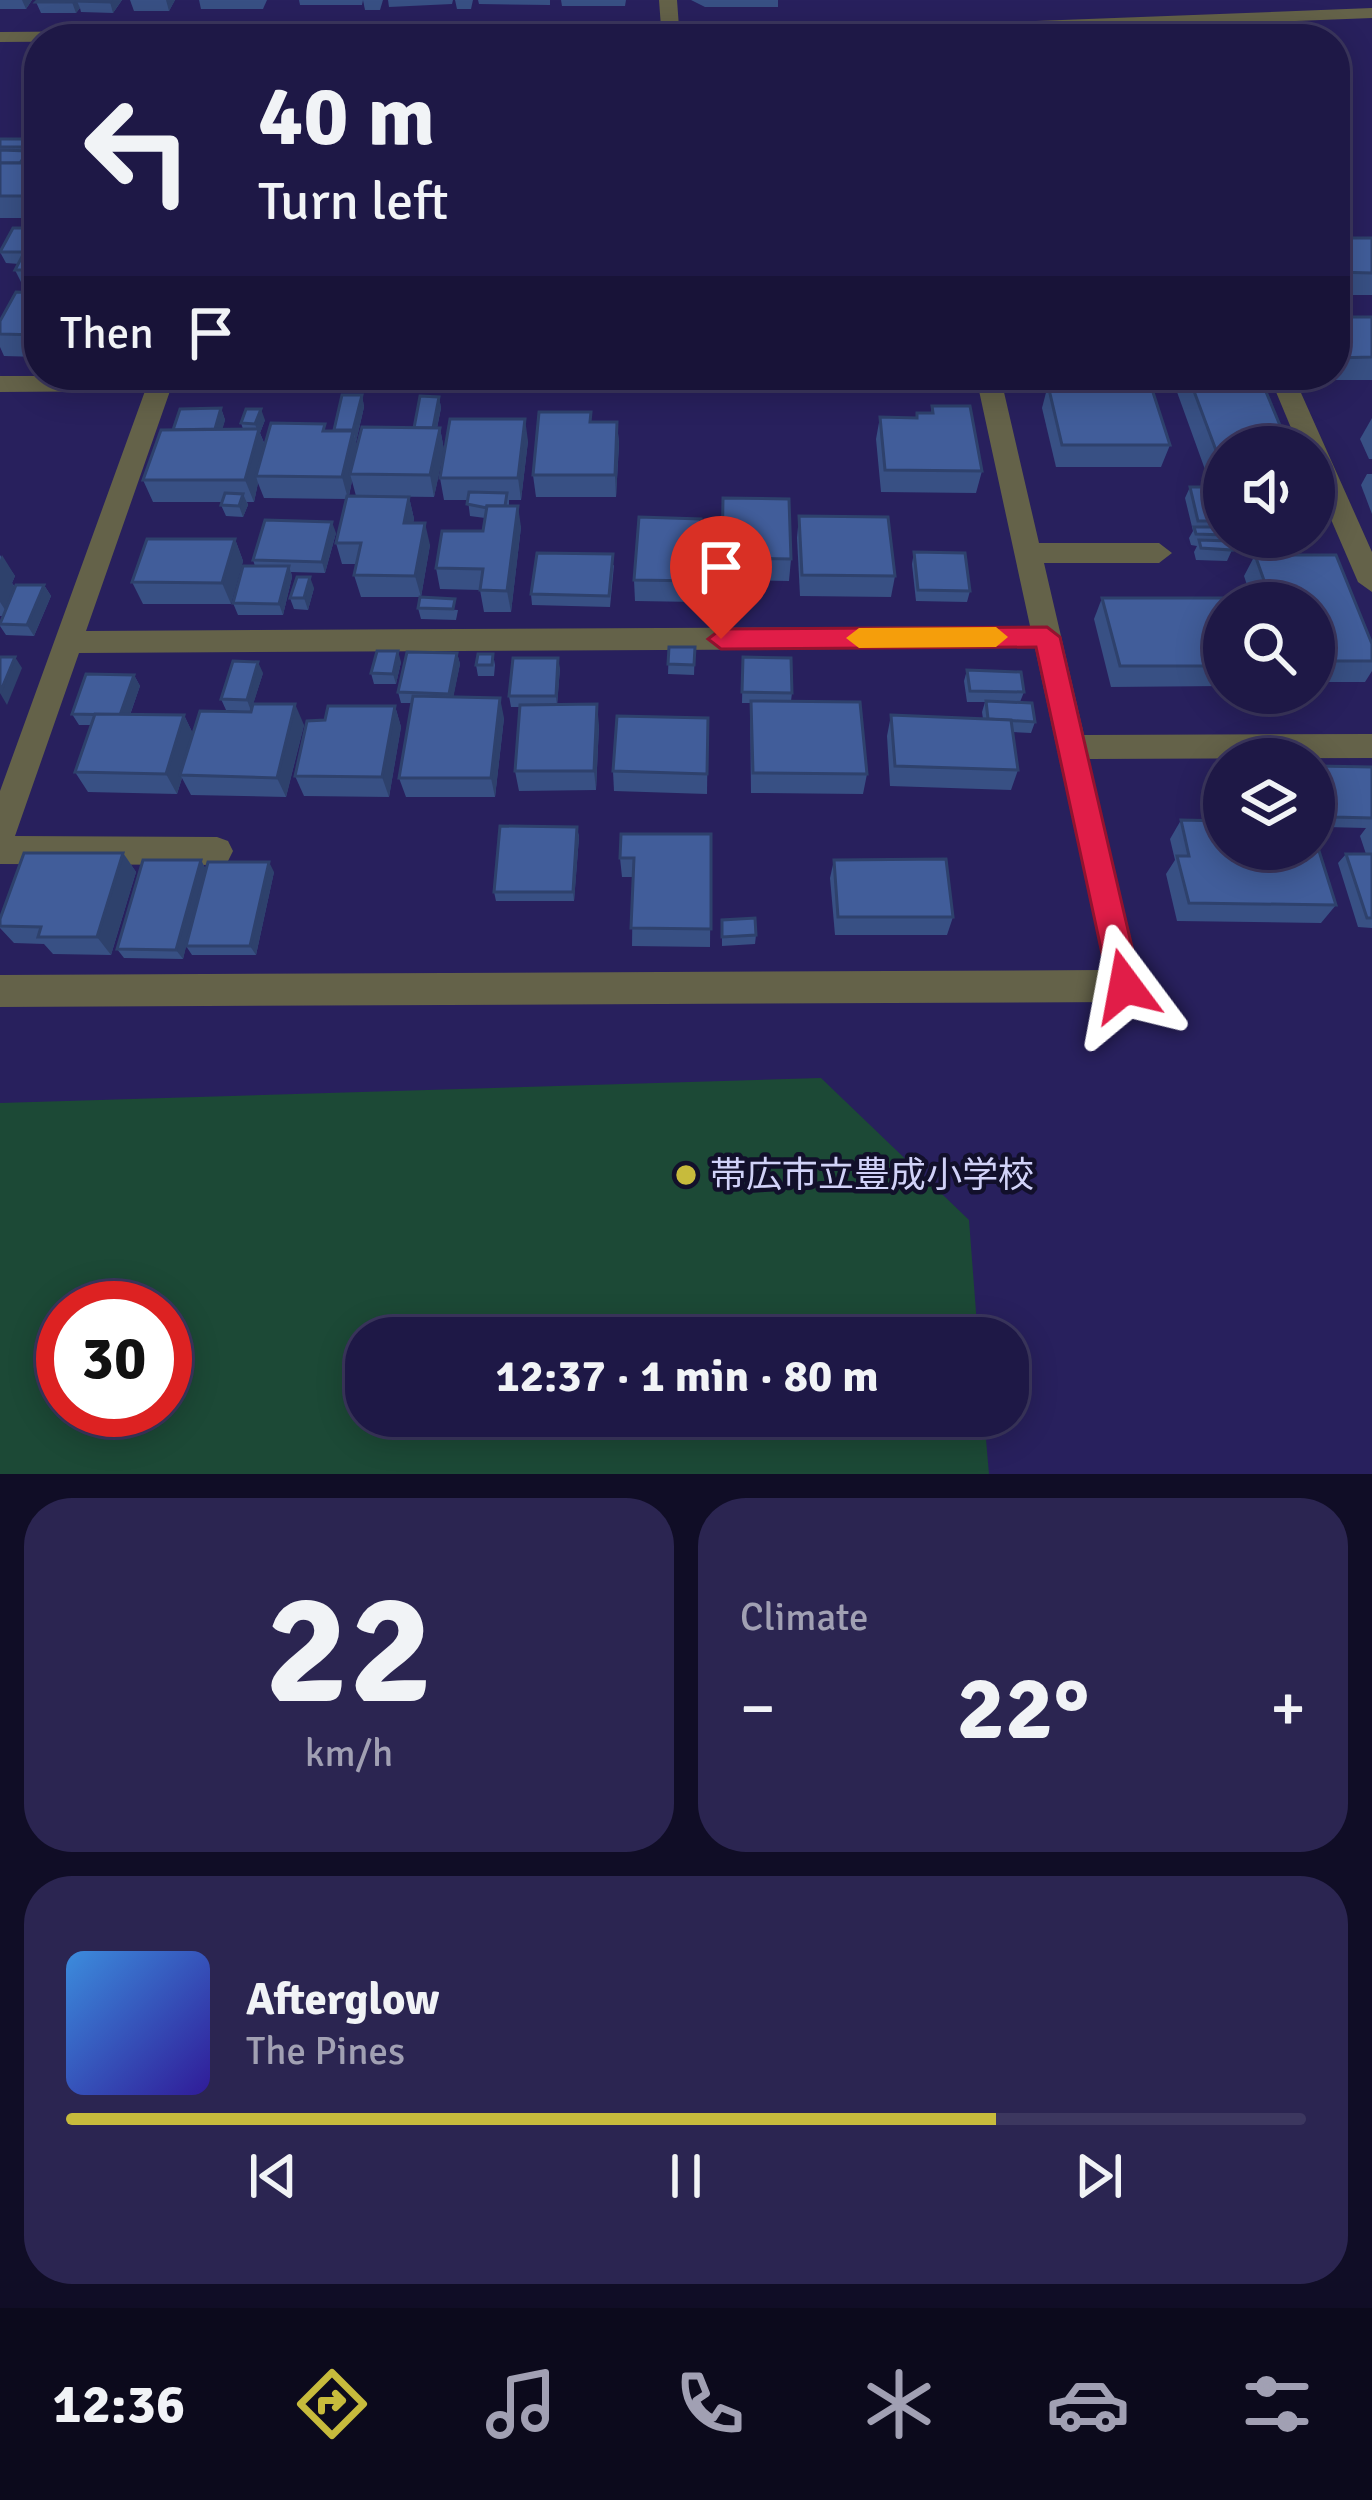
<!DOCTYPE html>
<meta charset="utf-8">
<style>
body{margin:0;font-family:Signika,"Noto Sans JP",sans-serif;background:#2b2551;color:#f1f3f6;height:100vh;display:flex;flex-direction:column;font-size:45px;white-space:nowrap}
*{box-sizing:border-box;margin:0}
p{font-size:39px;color:#a1a0b3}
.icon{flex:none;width:66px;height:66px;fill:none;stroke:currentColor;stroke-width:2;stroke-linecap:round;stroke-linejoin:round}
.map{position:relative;height:1474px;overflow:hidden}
.details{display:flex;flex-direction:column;gap:24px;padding:24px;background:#100d26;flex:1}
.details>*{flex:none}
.banner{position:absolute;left:24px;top:24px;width:1326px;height:366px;border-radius:48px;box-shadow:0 6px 30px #0003,0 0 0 3px #3c375f;background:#1e1846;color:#f1f3f6;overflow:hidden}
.tools{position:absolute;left:1203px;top:426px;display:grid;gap:24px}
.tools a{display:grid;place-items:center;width:132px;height:132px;border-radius:50%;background:#1e1846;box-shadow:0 6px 30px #0003,0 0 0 3px #3c375f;font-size:60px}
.speed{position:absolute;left:36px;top:1281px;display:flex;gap:24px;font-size:60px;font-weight:700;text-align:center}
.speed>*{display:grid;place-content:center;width:156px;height:156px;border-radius:50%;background:#1e1846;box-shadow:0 6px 30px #0003,0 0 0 3px #3c375f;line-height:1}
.speed .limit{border:18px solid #d22;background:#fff;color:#111}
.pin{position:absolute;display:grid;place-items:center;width:102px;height:102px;color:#fff;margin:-123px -51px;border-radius:50% 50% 50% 0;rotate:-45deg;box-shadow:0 0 12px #0007}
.pin .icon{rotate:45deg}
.me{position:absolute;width:132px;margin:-66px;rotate:347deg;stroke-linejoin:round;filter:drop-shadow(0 0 9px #0008)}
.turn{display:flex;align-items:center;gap:42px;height:252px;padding:0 36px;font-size:54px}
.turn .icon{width:156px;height:156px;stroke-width:2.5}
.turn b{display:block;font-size:84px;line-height:102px}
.then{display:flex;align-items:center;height:114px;padding:0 36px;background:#0003;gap:24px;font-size:45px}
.big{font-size:90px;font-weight:700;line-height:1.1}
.details .tile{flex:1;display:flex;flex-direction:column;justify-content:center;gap:18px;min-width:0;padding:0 42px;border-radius:48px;background:#2b2551}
.details .dial{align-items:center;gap:0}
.dial b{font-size:156px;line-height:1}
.song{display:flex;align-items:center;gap:36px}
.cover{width:144px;height:144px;border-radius:18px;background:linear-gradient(135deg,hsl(210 70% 55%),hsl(250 70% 35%))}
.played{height:12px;border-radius:6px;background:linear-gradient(90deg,#c7bb3c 75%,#3c375f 75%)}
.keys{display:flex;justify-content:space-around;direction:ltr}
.heat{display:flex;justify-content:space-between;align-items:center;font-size:66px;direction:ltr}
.details .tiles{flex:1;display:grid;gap:24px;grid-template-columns:1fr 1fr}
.tile:last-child{grid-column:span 2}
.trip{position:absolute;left:345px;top:1317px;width:684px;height:120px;border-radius:48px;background:#1e1846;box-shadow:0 6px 30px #0003,0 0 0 3px #3c375f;font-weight:700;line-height:120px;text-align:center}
.menu{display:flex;height:192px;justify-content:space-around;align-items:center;background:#0c0a1c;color:#a1a0b3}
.menu .icon{width:84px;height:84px}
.menu .active{color:#c7bb3c}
.menu b{font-size:54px;color:#f1f3f6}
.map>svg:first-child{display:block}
.green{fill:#1c4936;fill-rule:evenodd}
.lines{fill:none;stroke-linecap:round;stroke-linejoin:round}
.minor{fill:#646249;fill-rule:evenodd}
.wall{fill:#385084}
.shaded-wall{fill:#2e416c}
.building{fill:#415d9a;stroke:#2e416c;stroke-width:3}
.route{fill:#e11d48;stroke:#92132f;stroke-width:3}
.slow{fill:#f59e0b}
.poi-dot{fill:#c7bb3c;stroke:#12102b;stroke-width:4.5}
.labels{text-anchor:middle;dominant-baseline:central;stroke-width:9;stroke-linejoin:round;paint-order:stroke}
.near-poi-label{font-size:36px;fill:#d1d2f8;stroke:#12102b;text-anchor:start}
</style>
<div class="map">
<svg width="1372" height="1474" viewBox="0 0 1372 1474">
<rect width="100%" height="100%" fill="#28205d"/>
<path class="green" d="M821,1078L969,1220L978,1338H366V1416H984L989,1474H0V1103ZM63,1308H165V1410H63Z"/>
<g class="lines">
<g class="minor">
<polygon points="659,0 677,0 679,27 910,26 1372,8 1372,18 910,36 0,42 0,32 661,27"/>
<path d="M1000,375L1039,543H1159L1172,553L1159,563H1044L1084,735L1372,734V758L1089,759L1142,986L1137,997L1125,1002L0,1007V975L1105,970L1035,648L79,653L15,836L217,837L228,841L233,851L228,861L217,865L0,864V791L145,391L0,392V376ZM978,386L1030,626L86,631L170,391Z"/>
<polygon points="1269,375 1293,375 1372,552 1372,592 1358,582 1314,480 1314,447 1299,447"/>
</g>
</g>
<g class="wall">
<polygon points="0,0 32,0 26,9 0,9"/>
<polygon points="122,0 113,13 81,12 80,8 76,13 41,13 36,2"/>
<polygon points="130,0 175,0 169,11 134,11"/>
<polygon points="199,0 267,0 263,9 201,9"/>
<polygon points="299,0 363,0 362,5 300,5"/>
<polygon points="363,0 383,0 380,10 365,10"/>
<polygon points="388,0 453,0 452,4 389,7"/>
<polygon points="455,0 473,0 471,9 457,9"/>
<polygon points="478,0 550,0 550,5 479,4"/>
<polygon points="561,0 626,0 625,6 562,6"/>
<polygon points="691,0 778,0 778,7 705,7"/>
<polygon points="0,139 39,139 39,158 31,158 32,163 39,163 39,218 0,218"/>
<polygon points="1335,169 1349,196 1340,218 1335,218"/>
<polygon points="35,228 37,232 39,232 39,357 4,356 0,347 0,321 26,292 15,270 19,264 6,263 0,252"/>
<rect x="1335" y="238" width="37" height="57"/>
<polygon points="1335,317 1372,317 1372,380 1323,380 1321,375 1335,375"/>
<polygon points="1034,375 1136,375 1134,381 1035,382"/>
<polygon points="1174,375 1259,375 1224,447 1224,475 1207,475 1177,392 1182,380 1175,380"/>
<polygon points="1048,385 1170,445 1161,467 1056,467 1042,408"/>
<polygon points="362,395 364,407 356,442 357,446 414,428 439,397 441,408 437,428 440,428 444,450 434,497 356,496 352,481 349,496 409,497 414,519 413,523 430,545 421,597 361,597 354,575 356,564 342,564 336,543 346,499 264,498 258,483 254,502 247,502 248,505 243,517 226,516 221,505 222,502 153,502 143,480 173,430 221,408 225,420 222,429 243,429 241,423 265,420 260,433 265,445 334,431"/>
<polygon points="932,406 982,471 976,493 881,492 876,439 880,417 916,418 931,413"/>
<polygon points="1372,418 1372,459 1369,459 1360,439"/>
<polygon points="617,422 619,444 616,497 536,497 533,475"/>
<polygon points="528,441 521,500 509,500 509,506 521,527 511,612 484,612 480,590 440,589 436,568 483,531 485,518 470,516 468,500 444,500 440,478"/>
<polygon points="1367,474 1372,474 1372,514 1361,485"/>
<polygon points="1190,487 1214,521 1211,527 1224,527 1224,537 1226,537 1225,541 1232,550 1227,561 1196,560 1194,552 1197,546 1191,545 1189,538 1193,531 1185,498"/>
<polygon points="723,498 791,559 789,581 722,580"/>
<polygon points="799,516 895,576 891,597 800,596 797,538"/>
<polygon points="701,519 698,602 635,601 634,580"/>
<polygon points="336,533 325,573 291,572 292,577 283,615 238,615 233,603 255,566 253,560"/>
<polygon points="235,539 243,561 231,604 143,604 132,582"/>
<polygon points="914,552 970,591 967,602 916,601 912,564"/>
<polygon points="0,555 15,576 12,583 15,587 44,585 51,596 34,636 6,635 0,626 2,616 0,616"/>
<polygon points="1255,555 1372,644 1372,671 1365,682 1314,682 1314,603 1253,603 1244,576"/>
<polygon points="614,565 610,607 532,605 531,594"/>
<polygon points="314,588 308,610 294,609 290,598"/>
<polygon points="1102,598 1224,603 1224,686 1111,687 1094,619"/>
<polygon points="418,608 458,610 456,620 421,619"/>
<polygon points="669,647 695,647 694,675 668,674"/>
<polygon points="457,653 460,664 453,697 504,718 495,797 406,797 399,778 412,703 401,703 398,692"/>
<polygon points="493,654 495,665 494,676 478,676 476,665"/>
<polygon points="743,657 792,693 791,701 867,774 863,794 751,793 750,703 742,703"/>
<polygon points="401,662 396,684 374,684 371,673"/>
<polygon points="560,668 557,705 599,725 596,790 519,791 515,771 519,707 511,707 509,696"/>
<polygon points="967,670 1024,692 1020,702 1035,722 1031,733 1012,732 1018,770 1011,790 890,786 887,736 891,715 983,719 982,712 985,702 967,702 964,681"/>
<polygon points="263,673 253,704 304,725 286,797 191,795 182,778 177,794 88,792 75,772 91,725 79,725 72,714 134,675 140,686 130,715 184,715 193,734 251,712 226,710 221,699"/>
<polygon points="395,706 401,727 389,797 304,796 295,776"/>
<polygon points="708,718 707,794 614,791 613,771"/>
<polygon points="1317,766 1372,767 1372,928 1358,927 1338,863 1346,854 1366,854 1360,836 1366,828 1326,827 1314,789 1314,771"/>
<polygon points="1181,820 1336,905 1321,923 1177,921 1166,874 1175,860 1170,839"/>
<polygon points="577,827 579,837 574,901 496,901 494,892"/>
<polygon points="711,834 710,947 632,946 633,877 622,877 620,858"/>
<polygon points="123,853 136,872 111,955 53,954 44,944 14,943 0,928 0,919"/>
<polygon points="201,860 206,870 274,872 256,955 192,955 186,946 183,959 124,958 117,949"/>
<polygon points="834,860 953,917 947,935 835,935 830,878"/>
<polygon points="722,920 756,935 755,944 722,946"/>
</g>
<g class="shaded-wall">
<polygon points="22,0 32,0 26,9"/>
<polygon points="74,0 84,0 77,1 80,8 76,13 72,2"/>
<polygon points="111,0 122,0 113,13 110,2"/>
<polygon points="166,0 175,0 169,11"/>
<polygon points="28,151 33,162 21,181 16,170"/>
<polygon points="362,395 364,407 356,442 353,430"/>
<polygon points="439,397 441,408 434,443 432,432"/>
<polygon points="221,408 225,420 218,445 214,433"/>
<polygon points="261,409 265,420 260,433 267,451 256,476 258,483 254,502 245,480 258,433 255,424"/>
<polygon points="525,419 528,441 521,500 518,478"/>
<polygon points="617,422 619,444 616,497 615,475"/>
<polygon points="440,428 444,450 434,497 430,475"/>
<polygon points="353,431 359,453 350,474 352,481 348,499 342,477"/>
<polygon points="243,494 248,505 243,517 239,506"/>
<polygon points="409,497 414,519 409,545 404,523"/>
<polygon points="518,506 521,527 511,612 507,591"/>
<polygon points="332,522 336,533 325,573 322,562"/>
<polygon points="425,523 430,545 421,597 415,576"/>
<polygon points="235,539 243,561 231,604 222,583"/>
<polygon points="2,555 15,576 12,583 19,594 9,616 0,602 0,560"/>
<polygon points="289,566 292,577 283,615 279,604"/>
<polygon points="310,577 314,588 308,610 304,598"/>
<polygon points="44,585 51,596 34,636 27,625"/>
<polygon points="398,651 401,662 396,684 393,674"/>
<polygon points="457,653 460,664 452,704 449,694"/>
<polygon points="15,657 22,668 7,705 0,693"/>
<polygon points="558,658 560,668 557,707 556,696"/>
<polygon points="258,662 263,673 251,711 247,700"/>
<polygon points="134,675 140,686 126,726 120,715"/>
<polygon points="500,698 504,718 495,797 491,778"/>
<polygon points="295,704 304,725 286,797 277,778"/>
<polygon points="597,704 599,725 596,790 594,771"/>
<polygon points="395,706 401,727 389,797 382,777"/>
<polygon points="184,715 194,736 180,775 182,778 177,794 166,774"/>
<polygon points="577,827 579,837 574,901 573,892"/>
<polygon points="123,853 136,872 111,955 97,937"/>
<polygon points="201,860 206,870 183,959 176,950"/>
<polygon points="269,862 274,872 256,955 250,946"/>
</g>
<g class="building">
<polygon points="38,0 74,0 72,2 36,2"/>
<polygon points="78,0 111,0 110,2 77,1"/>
<polygon points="1040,31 1114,31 1118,39 1043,39"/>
<polygon points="1271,32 1288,32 1292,39 1275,39"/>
<polygon points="1172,33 1261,37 1262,39 1175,39"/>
<polygon points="0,139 39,139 39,145 38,147 0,147"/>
<polygon points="0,150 28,151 20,163 0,163"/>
<rect x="0" y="163" width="39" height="33"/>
<polygon points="1335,169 1349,196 1335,195"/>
<polygon points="13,228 35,228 22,252 0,252"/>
<polygon points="35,232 39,232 39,270 15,270"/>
<polygon points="1335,238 1372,238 1372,273 1335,272"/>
<polygon points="16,292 39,293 39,335 0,334 0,321"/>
<polygon points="1335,317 1372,317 1372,357 1335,358"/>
<polygon points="1188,375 1259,375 1289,447 1224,447 1224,453 1217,453"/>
<polygon points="1048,385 1151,386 1170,445 1062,445"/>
<polygon points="342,395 362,395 353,430 334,430"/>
<polygon points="420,396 439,397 433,428 414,428"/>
<polygon points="932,406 970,406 982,471 885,470 880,417 917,418 917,413 933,413"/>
<polygon points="221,408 215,429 173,430 180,409"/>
<polygon points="246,409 261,409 255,424 241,423"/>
<polygon points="539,412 591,412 590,422 617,422 615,475 533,475"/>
<polygon points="450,419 525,419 518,478 440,478"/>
<polygon points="271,423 325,424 323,431 353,431 342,477 256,476"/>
<polygon points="362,427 440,428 430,475 350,474"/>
<polygon points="259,429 245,480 143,480 161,430"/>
<polygon points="1190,487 1205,487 1214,521 1198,521"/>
<polygon points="469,492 507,493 505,506 487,506 487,508 467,504"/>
<polygon points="225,493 243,494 239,506 221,505"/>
<polygon points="347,496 409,497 404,523 425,523 415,576 354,575 361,543 336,543"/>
<polygon points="723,498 789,499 791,559 722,558"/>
<polygon points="487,506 518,506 507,591 480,590 483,569 436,568 442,531 483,531"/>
<polygon points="799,516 888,517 895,576 802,575"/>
<polygon points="639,517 701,519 699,581 634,580"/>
<polygon points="265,520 332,522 322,562 253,560"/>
<polygon points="1194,527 1224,527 1224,535 1196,534"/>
<polygon points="147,539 235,539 222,583 132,582"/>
<polygon points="1199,540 1230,541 1232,550 1201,548"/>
<polygon points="914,552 965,553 970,591 918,590"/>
<polygon points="537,553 613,554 609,596 531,594"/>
<polygon points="1255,555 1336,555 1372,644 1372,661 1314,661 1314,603 1272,603"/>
<polygon points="243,566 289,566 279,604 233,603"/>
<polygon points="297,577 310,577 304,598 290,598"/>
<polygon points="16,585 44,585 27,625 0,624"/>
<polygon points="420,597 455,599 453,609 418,608"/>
<polygon points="1102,598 1238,598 1240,603 1224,603 1224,666 1120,666"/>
<polygon points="669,647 695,647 694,665 668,664"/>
<polygon points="377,651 398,651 393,674 371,673"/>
<polygon points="407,652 457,653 449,694 398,692"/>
<polygon points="478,654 493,654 492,665 476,665"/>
<polygon points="0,657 15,657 0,693"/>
<polygon points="743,657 791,658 792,693 742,692"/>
<polygon points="513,658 558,658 556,696 509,696"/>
<polygon points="233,661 258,662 247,700 221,699"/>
<polygon points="967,670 1021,672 1024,692 970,691"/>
<polygon points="86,674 134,675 120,715 72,714"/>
<polygon points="413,696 500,698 491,778 399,778"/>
<polygon points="751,701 860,702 867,774 753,773"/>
<polygon points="986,701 1032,703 1035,722 988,719"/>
<polygon points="253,704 295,704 277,778 180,775 200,711 251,712"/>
<polygon points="597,704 594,771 515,771 520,705"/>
<polygon points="328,706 395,706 382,777 295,776 307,721 325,720"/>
<polygon points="95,714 184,715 166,774 75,772"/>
<polygon points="891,715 1011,720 1018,770 895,766"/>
<polygon points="617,716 708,718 707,774 613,771"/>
<polygon points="1317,766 1372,767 1372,818 1334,817"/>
<polygon points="1181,820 1224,821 1224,849 1314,849 1314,835 1336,905 1189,903 1177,856 1189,856"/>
<polygon points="500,826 577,827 573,892 494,892"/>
<polygon points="621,834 711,834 711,929 631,928 634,858 620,858"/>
<polygon points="24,853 123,853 97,937 38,937 41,927 0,926 0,919"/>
<polygon points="1346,854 1372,854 1372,918 1367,918"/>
<polygon points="946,859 953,917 838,917 834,860"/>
<polygon points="143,860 201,860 176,950 117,949"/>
<polygon points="208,862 269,862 250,946 186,946"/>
<polygon points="755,918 756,935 722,937 722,920"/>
</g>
<polygon class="route" points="1047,627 1060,637 1141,986 1136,996 1125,1000 1114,996 1109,986 1036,647 721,649 708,639 721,629"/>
<polygon class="slow" points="996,627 1008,637 996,647 859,648 846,638 859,628"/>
<circle class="poi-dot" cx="686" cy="1175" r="12"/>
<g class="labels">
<g class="near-poi-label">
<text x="710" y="1175">帯広市立豊成小学校</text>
</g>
</g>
</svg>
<div class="tools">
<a><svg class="icon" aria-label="sound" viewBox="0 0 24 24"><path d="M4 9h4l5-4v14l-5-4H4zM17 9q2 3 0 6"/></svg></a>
<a><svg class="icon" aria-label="search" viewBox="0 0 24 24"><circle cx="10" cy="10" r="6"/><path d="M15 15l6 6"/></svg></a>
<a><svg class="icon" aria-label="layers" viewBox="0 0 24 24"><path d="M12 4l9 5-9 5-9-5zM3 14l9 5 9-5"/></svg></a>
</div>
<div class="speed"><div class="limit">30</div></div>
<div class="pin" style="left:721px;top:639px;background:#d93025"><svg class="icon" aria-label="arrive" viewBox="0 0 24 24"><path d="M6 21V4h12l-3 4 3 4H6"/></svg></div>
<svg class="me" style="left:1125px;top:986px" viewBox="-20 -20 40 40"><path d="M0-17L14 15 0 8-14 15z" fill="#e11d48" stroke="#fff" stroke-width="4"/></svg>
<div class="trip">12:37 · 1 min · 80 m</div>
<div class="banner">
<div class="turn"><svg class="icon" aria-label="left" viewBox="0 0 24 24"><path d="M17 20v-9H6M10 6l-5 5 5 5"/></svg><div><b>40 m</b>Turn left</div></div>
<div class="then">Then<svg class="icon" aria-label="arrive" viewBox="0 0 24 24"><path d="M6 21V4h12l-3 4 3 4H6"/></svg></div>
</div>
</div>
<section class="details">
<div class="tiles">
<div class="tile dial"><b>22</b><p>km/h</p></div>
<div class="tile"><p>Climate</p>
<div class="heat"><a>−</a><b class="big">22°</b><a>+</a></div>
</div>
<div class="tile">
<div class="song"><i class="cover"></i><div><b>Afterglow</b><p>The Pines</p></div></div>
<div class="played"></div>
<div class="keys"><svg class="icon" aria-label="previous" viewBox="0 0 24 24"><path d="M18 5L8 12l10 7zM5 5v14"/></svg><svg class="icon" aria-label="pause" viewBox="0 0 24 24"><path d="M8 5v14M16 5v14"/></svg><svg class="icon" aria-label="next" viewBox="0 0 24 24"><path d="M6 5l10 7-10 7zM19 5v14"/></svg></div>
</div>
</div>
</section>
<nav class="menu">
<b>12:36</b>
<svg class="icon active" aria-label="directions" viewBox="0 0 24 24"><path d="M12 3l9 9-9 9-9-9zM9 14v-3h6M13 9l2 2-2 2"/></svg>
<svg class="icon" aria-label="music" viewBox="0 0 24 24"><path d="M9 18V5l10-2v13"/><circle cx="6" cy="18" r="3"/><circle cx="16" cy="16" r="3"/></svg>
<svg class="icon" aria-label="phone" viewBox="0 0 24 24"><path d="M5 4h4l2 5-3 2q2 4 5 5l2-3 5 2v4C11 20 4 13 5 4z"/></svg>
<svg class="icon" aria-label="climate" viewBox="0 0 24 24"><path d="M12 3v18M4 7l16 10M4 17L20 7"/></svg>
<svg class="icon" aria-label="car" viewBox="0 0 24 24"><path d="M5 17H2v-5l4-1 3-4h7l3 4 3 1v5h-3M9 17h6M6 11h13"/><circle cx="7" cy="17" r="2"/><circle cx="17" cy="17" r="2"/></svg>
<svg class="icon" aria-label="filters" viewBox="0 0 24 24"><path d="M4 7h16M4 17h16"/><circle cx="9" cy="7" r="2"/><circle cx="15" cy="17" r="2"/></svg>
</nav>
